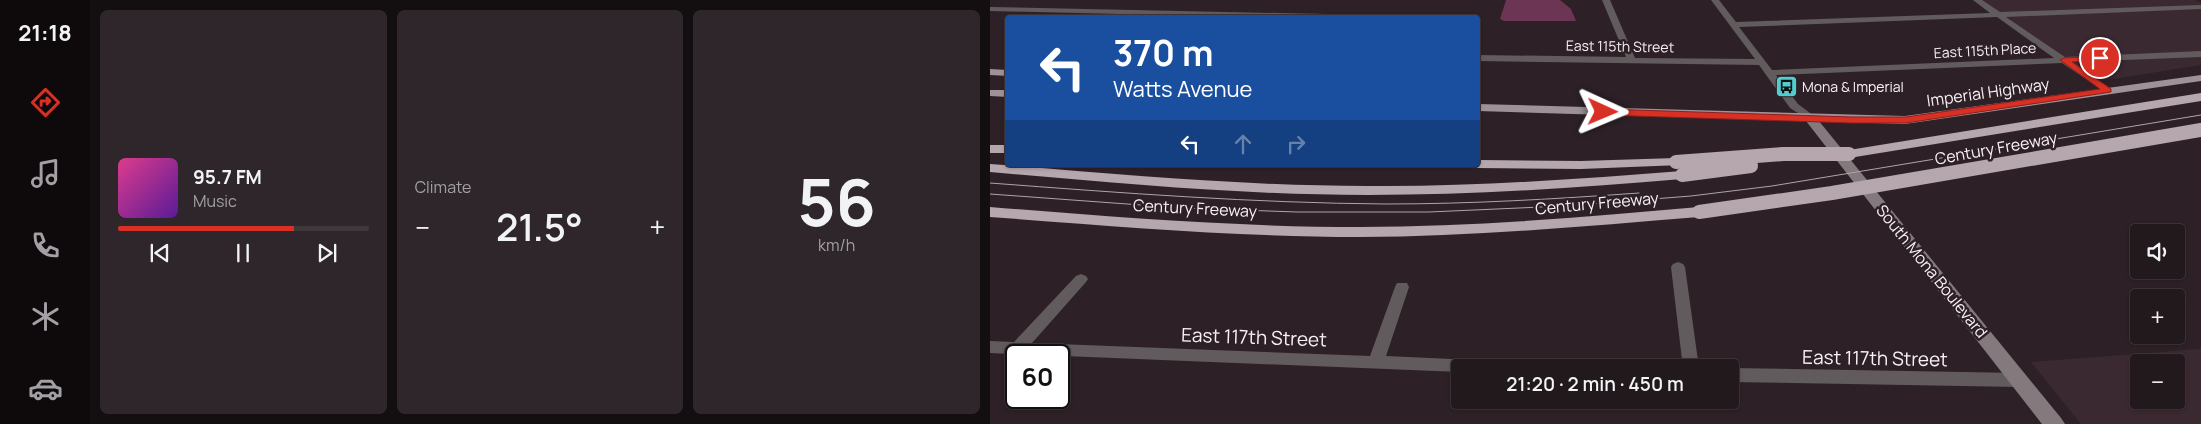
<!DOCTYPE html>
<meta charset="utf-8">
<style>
body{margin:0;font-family:Manrope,sans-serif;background:#2e262a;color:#f1f3f6;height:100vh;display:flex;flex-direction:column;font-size:19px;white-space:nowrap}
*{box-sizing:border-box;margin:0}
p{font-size:16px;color:#a2a0a4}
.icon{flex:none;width:28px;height:28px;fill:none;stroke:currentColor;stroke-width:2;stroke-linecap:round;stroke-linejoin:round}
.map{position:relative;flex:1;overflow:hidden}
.side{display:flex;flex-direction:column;gap:10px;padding:10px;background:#130e10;width:900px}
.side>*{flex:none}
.hud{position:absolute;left:15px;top:15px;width:475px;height:152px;border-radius:5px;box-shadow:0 1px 4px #0004,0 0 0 1px #3f383b;background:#1a4fa0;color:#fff;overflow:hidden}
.controls{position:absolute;left:1140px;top:224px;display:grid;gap:10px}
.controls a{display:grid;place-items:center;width:55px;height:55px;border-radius:5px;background:#22191d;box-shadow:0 1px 4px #0004,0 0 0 1px #3f383b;font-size:25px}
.speed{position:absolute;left:15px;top:344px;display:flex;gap:10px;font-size:25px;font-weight:700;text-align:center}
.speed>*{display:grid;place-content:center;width:65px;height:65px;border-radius:50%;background:#22191d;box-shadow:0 1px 4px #0004,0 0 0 1px #3f383b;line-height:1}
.speed .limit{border:2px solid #111;border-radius:8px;background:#fff;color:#111}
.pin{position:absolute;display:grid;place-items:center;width:42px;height:42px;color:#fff;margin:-21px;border:2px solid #fff;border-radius:50%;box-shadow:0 1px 5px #0007}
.me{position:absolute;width:55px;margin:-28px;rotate:91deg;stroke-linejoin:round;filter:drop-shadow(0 0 4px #0008)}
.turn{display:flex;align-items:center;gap:18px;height:105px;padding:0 25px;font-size:22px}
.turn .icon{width:65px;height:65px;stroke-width:2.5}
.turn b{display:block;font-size:35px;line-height:42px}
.lanes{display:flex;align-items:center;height:48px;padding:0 25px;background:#0003;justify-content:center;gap:25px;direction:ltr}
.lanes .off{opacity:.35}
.big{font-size:38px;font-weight:600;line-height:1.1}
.side .card{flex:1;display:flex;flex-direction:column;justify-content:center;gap:8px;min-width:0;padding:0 18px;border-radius:8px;background:#2e262a}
.side .dial{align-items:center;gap:0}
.dial b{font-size:65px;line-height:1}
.song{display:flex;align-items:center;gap:15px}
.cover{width:60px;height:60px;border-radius:8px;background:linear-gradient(135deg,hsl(330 70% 55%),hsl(270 70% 35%))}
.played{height:5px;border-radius:2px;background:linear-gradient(90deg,#d93025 70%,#3f383b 70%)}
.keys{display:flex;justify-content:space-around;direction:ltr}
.heat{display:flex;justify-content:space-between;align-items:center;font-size:28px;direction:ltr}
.side .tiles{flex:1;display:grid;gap:10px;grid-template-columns:repeat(3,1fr)}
.trip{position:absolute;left:461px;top:359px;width:288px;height:50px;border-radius:5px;background:#22191d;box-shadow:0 1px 4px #0004,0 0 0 1px #3f383b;font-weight:600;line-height:50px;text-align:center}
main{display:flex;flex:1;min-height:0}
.dock{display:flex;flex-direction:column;width:90px;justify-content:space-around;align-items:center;background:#0e0a0c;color:#a2a0a4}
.dock .icon{width:35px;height:35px}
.dock .on{color:#d93025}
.dock b{font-size:22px;color:#f1f3f6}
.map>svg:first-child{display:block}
.built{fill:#3b2932;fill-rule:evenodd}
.green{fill:#6b3553}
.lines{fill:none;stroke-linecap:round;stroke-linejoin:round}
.street{fill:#625b5e;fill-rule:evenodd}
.secondary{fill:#847a7e;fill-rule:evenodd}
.primary{fill:#9e9197;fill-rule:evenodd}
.highway{fill:#b6a6ae;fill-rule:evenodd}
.tram{stroke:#aea4a9;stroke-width:1}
.highway-bridge{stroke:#b6a6ae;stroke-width:14}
.route{fill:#d93025;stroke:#8d1f18}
.labels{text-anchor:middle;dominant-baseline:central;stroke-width:5;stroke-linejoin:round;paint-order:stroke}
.far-street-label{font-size:14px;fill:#f9f1f5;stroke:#2d2127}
.far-poi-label{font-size:14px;fill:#f9f1f5;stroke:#2d2127;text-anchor:start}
.street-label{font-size:16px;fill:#f9f1f5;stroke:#2d2127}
.near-street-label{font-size:19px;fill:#f9f1f5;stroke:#2d2127}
</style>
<main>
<nav class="dock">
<b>21:18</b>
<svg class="icon on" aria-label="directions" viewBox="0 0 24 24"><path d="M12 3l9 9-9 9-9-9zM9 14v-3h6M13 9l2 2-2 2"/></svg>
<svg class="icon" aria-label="music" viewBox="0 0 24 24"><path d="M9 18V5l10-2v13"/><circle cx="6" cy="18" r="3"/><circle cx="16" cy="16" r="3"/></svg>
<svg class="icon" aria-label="phone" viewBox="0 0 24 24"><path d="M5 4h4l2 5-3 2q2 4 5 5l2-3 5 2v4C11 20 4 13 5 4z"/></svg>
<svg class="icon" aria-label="climate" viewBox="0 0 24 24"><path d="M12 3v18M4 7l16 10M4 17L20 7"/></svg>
<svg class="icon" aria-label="car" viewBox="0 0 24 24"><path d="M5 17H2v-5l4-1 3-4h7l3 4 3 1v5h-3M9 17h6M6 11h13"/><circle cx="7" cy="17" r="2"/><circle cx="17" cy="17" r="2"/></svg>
</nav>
<section class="side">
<div class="tiles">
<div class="card">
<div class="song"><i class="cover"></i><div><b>95.7 FM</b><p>Music</p></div></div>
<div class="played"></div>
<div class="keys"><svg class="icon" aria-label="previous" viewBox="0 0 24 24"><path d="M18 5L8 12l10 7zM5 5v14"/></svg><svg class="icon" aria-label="pause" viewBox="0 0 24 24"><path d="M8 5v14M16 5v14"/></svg><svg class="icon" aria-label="next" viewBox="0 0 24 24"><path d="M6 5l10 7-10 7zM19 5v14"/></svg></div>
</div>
<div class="card"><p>Climate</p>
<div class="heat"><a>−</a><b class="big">21.5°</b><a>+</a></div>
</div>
<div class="card dial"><b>56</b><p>km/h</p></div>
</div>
</section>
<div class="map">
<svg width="1211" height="424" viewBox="0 0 1211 424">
<rect width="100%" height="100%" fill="#2d2127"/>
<g class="built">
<polygon points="991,0 1205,0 1211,3 1211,65 1111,81"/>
<path d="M1211,349V424H1091L1041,362ZM1149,362H1186V400H1149Z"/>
</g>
<polygon class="green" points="516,0 570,0 581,9 586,21 514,21 510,19"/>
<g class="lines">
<g class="street">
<path d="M612,0H620L645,58L765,59L721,0H729L746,22L1000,13L983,0H992L1010,12L1211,5V9L1016,17L1075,57L1211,51V57L1083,62L1121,89L1123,91L1118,94L1072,63L786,75L808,104L824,116V120L820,121L800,108L769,65L488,61V55L636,57ZM1007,17L1064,58L782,70L749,27Z"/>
<polygon points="0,7 430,16 434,18 294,18 0,11"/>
<polygon points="688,262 693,264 695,267 709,368 693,368 681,267 683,264"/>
<polygon points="91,274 96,276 98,279 96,282 42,343 380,356 405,287 407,283 417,283 419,287 396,356 527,362 533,363 535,368 470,368 470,372 0,353 0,341 24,342 86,276"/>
<polygon points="740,368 1029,373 1035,375 1037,380 1035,385 1029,387 740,382"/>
</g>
<polygon class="secondary" points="820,114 824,115 1071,418 1075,424 1052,424 816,121 814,118 816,115"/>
<g class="primary">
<polygon points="0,69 18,70 18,76 0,75"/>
<polygon points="1211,75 1211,81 915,124 488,111 488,104 915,116"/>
<polygon points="0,90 18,90 18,97 0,96"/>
</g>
<g class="highway">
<polygon points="1211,93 1211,101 859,158 852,154 859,150"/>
<rect x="0" y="145" width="18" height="8"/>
<polygon points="686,158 693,162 691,165 591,169 488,168 482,165 488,165 488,160 591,161"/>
<path d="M0,164C126,174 252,186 378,186C483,187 588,179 692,171L699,175L692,179C588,188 483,195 378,195C252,195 126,183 0,172Z"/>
<path d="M0,207C123,217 246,227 370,227C483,227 596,217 709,207L714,209L716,212L714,215L709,217C596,226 483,237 370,237C246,237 123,226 0,217Z"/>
</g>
<g class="tram">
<path d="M0,183C132,193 264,203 396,204C481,204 565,199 649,193"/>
<polyline points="0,194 192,208 307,212 439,212 574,206 701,196 782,186 1211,115"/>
</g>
<g class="highway-bridge">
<polyline points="686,162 793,154 859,154"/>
<polyline points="692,175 761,166"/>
<polyline points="709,212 842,193 1211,130"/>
</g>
</g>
<polygon class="route" points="1110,56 1114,58 1113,60 1082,62 1121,89 1121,92 916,123 862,123 613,115 608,112 613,109 862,117 916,117 1110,89 1070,60 1074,58"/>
<defs>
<symbol id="bus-square" viewBox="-11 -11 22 22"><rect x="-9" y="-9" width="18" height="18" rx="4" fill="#52cdcf" stroke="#2d2127"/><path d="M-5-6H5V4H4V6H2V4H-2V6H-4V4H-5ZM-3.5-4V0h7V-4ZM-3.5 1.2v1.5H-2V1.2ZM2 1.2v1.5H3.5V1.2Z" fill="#111"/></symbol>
</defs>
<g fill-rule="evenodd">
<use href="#bus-square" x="784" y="74" width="25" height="25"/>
</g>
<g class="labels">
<g class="far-street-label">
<text transform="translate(630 46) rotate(1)">East 115th Street</text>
<text transform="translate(995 50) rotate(-3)">East 115th Place</text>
</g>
<g class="far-poi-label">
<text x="812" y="86">Mona &amp; Imperial</text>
</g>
<g class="street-label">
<text transform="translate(998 92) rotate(-8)">Imperial Highway</text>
<text transform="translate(1006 148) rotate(-10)">Century Freeway</text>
<text transform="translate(607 203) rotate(-5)">Century Freeway</text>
<text transform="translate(205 208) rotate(3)">Century Freeway</text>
<text transform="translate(942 271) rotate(51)">South Mona Boulevard</text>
</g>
<g class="near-street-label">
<text transform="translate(264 337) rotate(2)">East 117th Street</text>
<text transform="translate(885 358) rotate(1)">East 117th Street</text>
</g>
</g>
</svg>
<div class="controls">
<a><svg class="icon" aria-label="sound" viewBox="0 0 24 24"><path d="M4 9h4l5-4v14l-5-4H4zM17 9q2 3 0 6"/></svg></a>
<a>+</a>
<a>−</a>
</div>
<div class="speed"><div class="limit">60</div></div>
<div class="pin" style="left:1110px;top:58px;background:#d93025"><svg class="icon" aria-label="arrive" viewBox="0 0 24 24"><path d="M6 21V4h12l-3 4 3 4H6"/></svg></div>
<svg class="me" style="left:613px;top:112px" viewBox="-20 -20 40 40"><path d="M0-17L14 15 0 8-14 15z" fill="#d93025" stroke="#fff" stroke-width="4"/></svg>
<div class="trip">21:20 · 2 min · 450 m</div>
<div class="hud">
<div class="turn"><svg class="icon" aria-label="left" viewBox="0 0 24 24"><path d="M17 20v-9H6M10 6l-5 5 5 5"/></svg><div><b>370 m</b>Watts Avenue</div></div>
<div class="lanes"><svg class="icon" aria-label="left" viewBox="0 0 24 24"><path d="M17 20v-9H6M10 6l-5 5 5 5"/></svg><svg class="icon off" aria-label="ahead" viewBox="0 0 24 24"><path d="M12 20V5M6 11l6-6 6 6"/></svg><svg class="icon off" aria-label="right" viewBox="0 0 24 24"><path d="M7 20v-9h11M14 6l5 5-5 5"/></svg></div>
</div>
</div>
</main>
